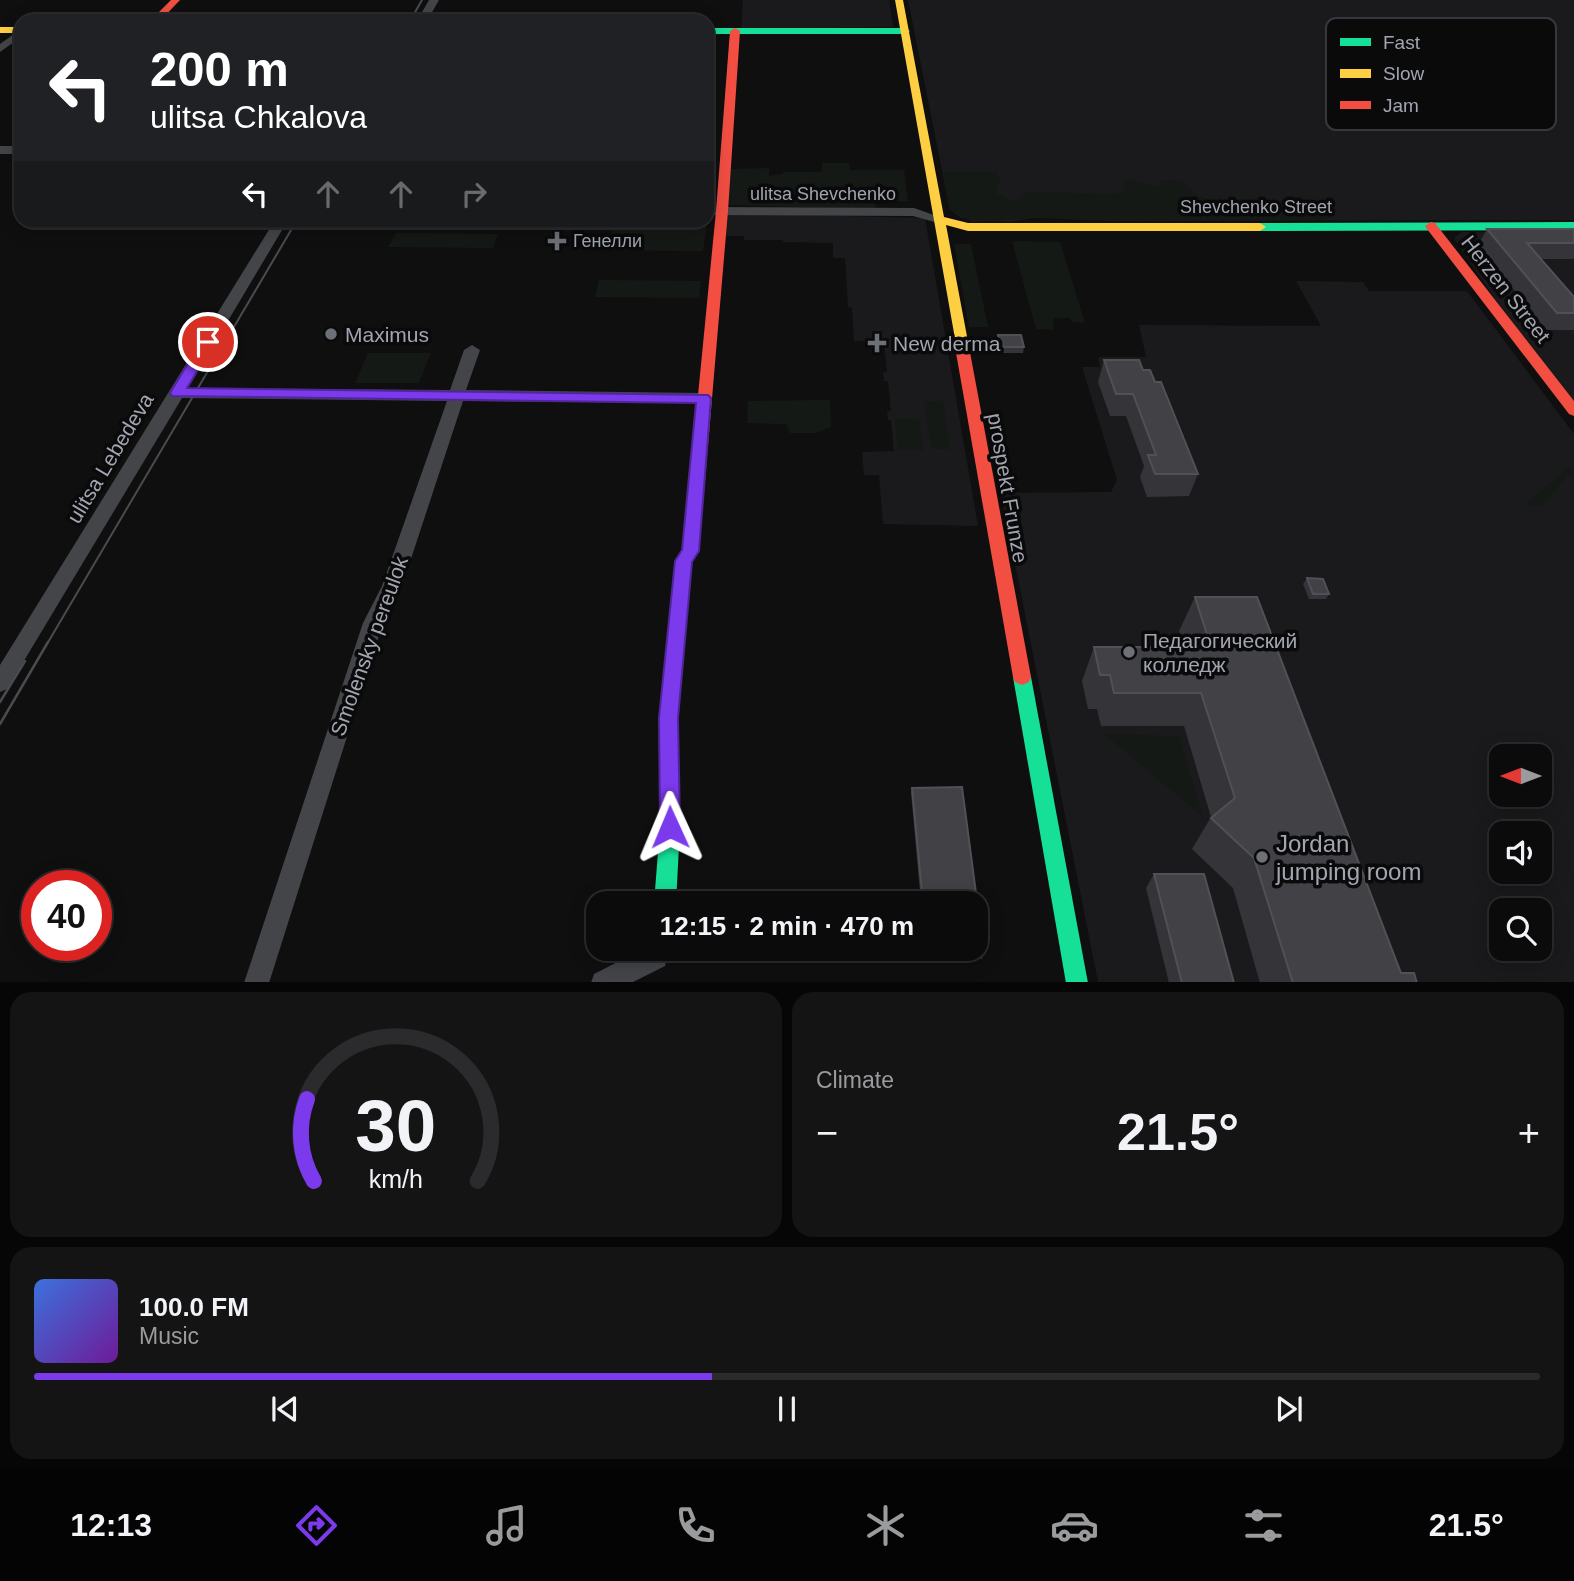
<!DOCTYPE html>
<meta charset="utf-8">
<style>
body{margin:0;font-family:Arial,sans-serif;background:#141415;color:#f1f3f6;height:100vh;display:flex;flex-direction:column;font-size:26px;white-space:nowrap}
*{box-sizing:border-box;margin:0}
p{font-size:23px;color:#9a9b9d}
.icon{flex:none;width:38px;height:38px;fill:none;stroke:currentColor;stroke-width:2;stroke-linecap:round;stroke-linejoin:round}
.map{position:relative;height:982px;overflow:hidden}
.details{display:flex;flex-direction:column;gap:10px;padding:10px;background:#060607;flex:1}
.details>*{flex:none}
.top-card{position:absolute;left:14px;top:14px;width:700px;height:214px;border-radius:21px;box-shadow:0 4px 18px #0003,0 0 0 2px #2b2b2d;background:#202124;color:#fff;overflow:hidden}
.needle{width:46px;rotate:270deg}
.buttons{position:absolute;left:1489px;top:744px;display:grid;gap:14px}
.buttons a{display:grid;place-items:center;width:63px;height:63px;border-radius:14px;background:#0b0b0c;box-shadow:0 4px 18px #0003,0 0 0 2px #2b2b2d;font-size:35px}
.speed{position:absolute;left:21px;top:870px;display:flex;gap:14px;font-size:35px;font-weight:700;text-align:center}
.speed>*{display:grid;place-content:center;width:91px;height:91px;border-radius:50%;background:#0b0b0c;box-shadow:0 4px 18px #0003,0 0 0 2px #2b2b2d;line-height:1}
.speed .limit{border:10px solid #d22;background:#fff;color:#111}
.pin{position:absolute;display:grid;place-items:center;width:60px;height:60px;color:#fff;margin:-30px;border:4px solid #fff;border-radius:50%;box-shadow:0 2px 7px #0007}
.me{position:absolute;width:77px;margin:-38px;rotate:359deg;stroke-linejoin:round;filter:drop-shadow(0 0 5px #0008)}
.turn{display:flex;align-items:center;gap:24px;height:147px;padding:0 21px;font-size:32px}
.turn .icon{width:91px;height:91px;stroke-width:2.5}
.turn b{display:block;font-size:49px;line-height:60px}
.lanes{display:flex;align-items:center;height:66px;padding:0 21px;background:#0003;justify-content:center;gap:35px;direction:ltr}
.lanes .off{opacity:.35}
.big{font-size:52px;font-weight:800;line-height:1.1}
.details .widget{flex:1;display:flex;flex-direction:column;justify-content:center;gap:10px;min-width:0;padding:0 24px;border-radius:21px;background:#141415}
.details .dial{align-items:center;gap:0}
.dial svg{height:182px;overflow:visible;fill:none;stroke:#2b2b2d;stroke-width:7;stroke-linecap:round;text-anchor:middle}
.dial text{fill:#f1f3f6;stroke:none}
.song{display:flex;align-items:center;gap:21px}
.cover{width:84px;height:84px;border-radius:10px;background:linear-gradient(135deg,hsl(220 70% 55%),hsl(280 70% 35%))}
.played{height:7px;border-radius:4px;background:linear-gradient(90deg,#7c3aed 45%,#2b2b2d 45%)}
.keys{display:flex;justify-content:space-around;direction:ltr}
.heat{display:flex;justify-content:space-between;align-items:center;font-size:38px;direction:ltr}
.details .tiles{flex:1;display:grid;gap:10px;grid-template-columns:1fr 1fr}
.widget:last-child{grid-column:span 2}
.trip{position:absolute;left:586px;top:891px;width:402px;height:70px;border-radius:21px;background:#0b0b0c;box-shadow:0 4px 18px #0003,0 0 0 2px #2b2b2d;font-weight:800;line-height:70px;text-align:center}
.dock{display:flex;height:112px;justify-content:space-around;align-items:center;background:#040405;color:#9a9b9d}
.dock .icon{width:49px;height:49px}
.dock .on{color:#7c3aed}
.dock b{font-size:32px;color:#f1f3f6}
.map>svg:first-child{display:block}
.built{fill:#1a1a1c;fill-rule:evenodd}
.green{fill:#151916}
.lines{fill:none;stroke-linecap:round;stroke-linejoin:round}
.street{fill:#444549;fill-rule:evenodd}
.fast{fill:#16e098;fill-rule:evenodd}
.slow{fill:#ffcf43;fill-rule:evenodd}
.jam{fill:#f24e42;fill-rule:evenodd}
.tram-far1{stroke:#4a4b4e;stroke-width:2}
.tram{stroke:#4a4b4e;stroke-width:2.5}
.wall{fill:#353539}
.building{fill:#414146;stroke:#505156;stroke-width:2}
.route{fill:#7c3aed;stroke:#51269a;stroke-width:2}
.poi-dot{fill:#6e7078;stroke:#0a0a0b;stroke-width:2.5}
.labels{text-anchor:middle;dominant-baseline:central;stroke-width:7;stroke-linejoin:round;paint-order:stroke}
.far-street-label{font-size:18px;fill:#a1a5b0;stroke:#0a0a0b}
.far-poi-label{font-size:18px;fill:#a1a5b0;stroke:#0a0a0b;text-anchor:start}
.street-label{font-size:21px;fill:#a1a5b0;stroke:#0a0a0b}
.poi-label{font-size:21px;fill:#a1a5b0;stroke:#0a0a0b;text-anchor:start}
.near-poi-label{font-size:24px;fill:#a1a5b0;stroke:#0a0a0b;text-anchor:start}
.key{fill:#0a0a0b;stroke:#37383d;stroke-width:2}
.key-label{font-size:19px;fill:#a1a5b0}
</style>
<div class="map">
<svg width="1574" height="983" viewBox="0 0 1574 983">
<rect width="100%" height="100%" fill="#0f0f10"/>
<g class="built">
<polygon points="743,0 889,0 893,27 741,29"/>
<polygon points="908,0 1574,0 1574,220 1113,221 1083,218 1033,218 1010,222 961,218 950,210"/>
<polygon points="727,213 925,218 978,526 883,524 879,475 864,475 862,452 894,451 891,420 888,420 887,411 891,411 888,381 884,381 883,372 887,372 884,342 854,341 852,308 848,307 845,258 833,258 833,243 783,242 783,240 744,240 744,236 724,236"/>
<polygon points="1462,232 1574,233 1574,404 1495,299 1455,240 1455,237"/>
<path d="M1296,281L1363,282L1369,291H1467L1574,434V982H1098L1001,493L1111,492L1117,480L1082,367H1100L1098,357H1146L1139,325L1321,326ZM1502,756H1540V794H1502ZM1502,833H1540V872H1502ZM1502,910H1540V948H1502Z"/>
</g>
<g class="green">
<polygon points="822,163 849,163 850,170 904,170 908,201 875,201 876,209 729,205 729,169 769,168 769,176 783,174 783,172 822,172"/>
<path d="M942,172H997L1000,181L996,193L1010,200L1021,199L1025,193L1035,192L1114,194L1124,191L1125,180C1139,178 1147,187 1159,187L1161,180H1182L1198,197L1209,199L1301,201L1316,205L1332,215L1322,220L1113,221L1033,218L972,222L950,210Z"/>
<polygon points="708,214 703,251 607,250 614,221 707,220"/>
<polygon points="90,221 90,220 193,221 187,228 88,227"/>
<polygon points="396,233 498,234 493,248 388,247"/>
<polygon points="1012,241 1060,242 1085,323 1072,322 1070,318 1053,318 1054,330 1036,329"/>
<polygon points="954,244 971,244 988,327 969,327"/>
<polygon points="599,280 701,281 699,298 595,297"/>
<polygon points="368,353 431,353 419,383 355,383"/>
<polygon points="830,400 831,427 816,433 790,433 786,424 747,423 748,401"/>
<polygon points="924,401 943,401 950,449 931,449"/>
<polygon points="895,419 919,419 923,450 898,450"/>
<polygon points="1568,467 1574,469 1574,479 1567,476 1541,507 1527,506 1526,504"/>
<polygon points="1104,734 1179,736 1203,817"/>
</g>
<g class="lines">
<g class="street">
<polygon points="429,0 439,0 427,21 417,21"/>
<polygon points="21,29 21,37 0,52 0,44"/>
<rect x="0" y="146" width="21" height="8"/>
<polygon points="707,207 914,208 945,219 938,223 913,216 707,215"/>
<polygon points="275,220 288,220 188,388 450,390 464,350 472,345 480,350 466,390 703,393 711,398 703,403 463,401 402,586 383,623 269,983 244,983 363,623 382,586 447,401 182,398 7,689 0,692 0,665"/>
<polygon points="304,220 543,220 537,224 509,227 309,227 304,226"/>
<polygon points="645,948 669,948 665,966 631,983 591,983 594,974"/>
</g>
<g class="fast">
<polygon points="707,28 905,28 910,31 905,34 707,34"/>
<polygon points="1574,222 1574,230 1260,231 1254,227 1260,223"/>
<polygon points="676,631 682,633 685,638 677,718 680,827 676,903 654,903 660,827 659,718 667,638 670,633"/>
<polygon points="1022,669 1029,672 1031,677 1088,983 1066,983 1013,677 1015,672"/>
</g>
<g class="slow">
<polygon points="895,0 903,0 944,217 968,223 1260,223 1266,227 1260,231 968,231 946,225 969,347 967,350 957,350"/>
<rect x="0" y="27" width="21" height="6"/>
</g>
<g class="jam">
<polygon points="171,0 180,0 160,21 150,21"/>
<polygon points="735,28 740,31 728,211 699,551 691,563 685,638 682,643 676,645 670,643 667,638 675,561 683,549 716,211 730,31"/>
<polygon points="1431,222 1435,223 1574,401 1574,416 1569,414 1427,229 1425,226"/>
<polygon points="962,343 969,347 1031,677 1029,682 1022,685 1015,682 1013,677 955,347"/>
</g>
<g class="tram-far1">
<polyline points="410,21 422,0"/>
<polyline points="47,644 297,220"/>
</g>
<g class="tram">
<polyline points="0,702 25,661"/>
<polyline points="0,724 48,642"/>
</g>
</g>
<g class="wall">
<polygon points="1487,229 1574,229 1574,259 1541,259 1574,297 1574,330 1546,330 1478,245"/>
<polygon points="998,335 1024,347 1023,353 1000,353 997,340"/>
<polygon points="1104,360 1143,370 1155,382 1198,474 1189,496 1147,497 1140,477 1144,466 1126,416 1110,416 1098,382"/>
<polygon points="1307,578 1329,594 1326,599 1309,599 1303,584"/>
<polygon points="1195,597 1401,973 1417,983 1260,983 1233,888 1192,849 1211,817 1184,726 1101,726 1097,709 1088,709 1082,681 1094,647 1184,647 1179,631"/>
<polygon points="962,787 984,954 982,959 927,959 926,948 976,948 976,903 921,903 911,793 912,788"/>
<polygon points="1154,874 1234,983 1169,983 1146,888"/>
</g>
<g class="building">
<polygon points="1487,229 1574,229 1574,243 1527,243 1574,297 1574,313 1557,313"/>
<polygon points="998,335 1021,335 1024,347 1001,347"/>
<polygon points="1104,360 1139,360 1143,370 1150,370 1155,382 1161,382 1198,474 1155,474 1148,455 1156,455 1133,394 1116,394"/>
<polygon points="1307,578 1323,579 1329,594 1313,594"/>
<polygon points="1195,597 1257,597 1401,973 1414,973 1417,983 1293,983 1254,858 1211,818 1235,798 1201,693 1114,693 1110,675 1100,675 1094,647 1211,647"/>
<polygon points="962,787 984,954 928,954 927,948 976,948 976,903 923,903 912,788"/>
<polygon points="1154,874 1204,874 1234,983 1182,983"/>
</g>
<polygon class="route" points="208,338 215,342 187,388 708,395 711,398 699,551 692,562 678,718 680,827 677,834 670,837 663,834 660,827 659,718 675,561 682,550 696,403 172,396 170,393 201,342"/>
<g class="poi-dot">
<path d="M553.5 230.5h7v7h7v7h-7v7h-7v-7h-7v-7h7z"/>
<circle cx="331" cy="334" r="7"/>
<path d="M873.5 332.5h7v7h7v7h-7v7h-7v-7h-7v-7h7z"/>
<circle cx="1129" cy="652" r="7"/>
<circle cx="1262" cy="857" r="7"/>
</g>
<g class="labels">
<g class="far-street-label">
<text x="823" y="194">ulitsa Shevchenko</text>
<text x="1256" y="207">Shevchenko Street</text>
</g>
<g class="far-poi-label">
<text x="573" y="241">Генелли</text>
</g>
<g class="street-label">
<text transform="translate(1506 289) rotate(52)">Herzen Street</text>
<text transform="translate(110 458) rotate(-59)">ulitsa Lebedeva</text>
<text transform="translate(1008 488) rotate(80)">prospekt Frunze</text>
<text transform="translate(369 646) rotate(-70)">Smolensky pereulok</text>
</g>
<g class="poi-label">
<text x="345" y="334">Maximus</text>
<text x="893" y="343">New derma</text>
<text x="1143" y="640">Педагогический<tspan x="1143" dy="24">колледж</tspan></text>
</g>
<g class="near-poi-label">
<text x="1276" y="843">Jordan<tspan x="1276" dy="28">jumping room</tspan></text>
</g>
</g>
<rect x="1326" y="18" width="230" height="112" rx="10" class="key"/>
<rect x="1340" y="38" width="31" height="8" fill="#16e098"/>
<rect x="1340" y="69" width="31" height="9" fill="#ffcf43"/>
<rect x="1340" y="101" width="31" height="8" fill="#f24e42"/>
<g class="key-label">
<text x="1383" y="49">Fast</text>
<text x="1383" y="80">Slow</text>
<text x="1383" y="112">Jam</text>
</g>
</svg>
<div class="buttons">
<a><svg class="needle" viewBox="-14 -14 28 28"><path d="M0-13l5 13h-10z" fill="#e53935"/><path d="M0 13l5-13h-10z" fill="#9a9b9d"/></svg></a>
<a><svg class="icon" aria-label="sound" viewBox="0 0 24 24"><path d="M4 9h4l5-4v14l-5-4H4zM17 9q2 3 0 6"/></svg></a>
<a><svg class="icon" aria-label="search" viewBox="0 0 24 24"><circle cx="10" cy="10" r="6"/><path d="M15 15l6 6"/></svg></a>
</div>
<div class="speed"><div class="limit">40</div></div>
<div class="pin" style="left:208px;top:342px;background:#d93025"><svg class="icon" aria-label="arrive" viewBox="0 0 24 24"><path d="M6 21V4h12l-3 4 3 4H6"/></svg></div>
<svg class="me" style="left:670px;top:827px" viewBox="-20 -20 40 40"><path d="M0-17L14 15 0 8-14 15z" fill="#7c3aed" stroke="#fff" stroke-width="4"/></svg>
<div class="trip">12:15 · 2 min · 470 m</div>
<div class="top-card">
<div class="turn"><svg class="icon" aria-label="left" viewBox="0 0 24 24"><path d="M17 20v-9H6M10 6l-5 5 5 5"/></svg><div><b>200 m</b>ulitsa Chkalova</div></div>
<div class="lanes"><svg class="icon" aria-label="left" viewBox="0 0 24 24"><path d="M17 20v-9H6M10 6l-5 5 5 5"/></svg><svg class="icon off" aria-label="ahead" viewBox="0 0 24 24"><path d="M12 20V5M6 11l6-6 6 6"/></svg><svg class="icon off" aria-label="ahead" viewBox="0 0 24 24"><path d="M12 20V5M6 11l6-6 6 6"/></svg><svg class="icon off" aria-label="right" viewBox="0 0 24 24"><path d="M7 20v-9h11M14 6l5 5-5 5"/></svg></div>
</div>
</div>
<section class="details">
<div class="tiles">
<div class="widget dial"><svg viewBox="0 0 100 80">
<path d="M14 69A42 42 0 1 1 86 69"/>
<path d="M14 69A42 42 0 0 1 11 33" stroke="#7c3aed"/>
<text x="50" y="56" font-size="32" font-weight="700">30</text>
<text x="50" y="72" font-size="11">km/h</text>
</svg></div>
<div class="widget"><p>Climate</p>
<div class="heat"><a>−</a><b class="big">21.5°</b><a>+</a></div>
</div>
<div class="widget">
<div class="song"><i class="cover"></i><div><b>100.0 FM</b><p>Music</p></div></div>
<div class="played"></div>
<div class="keys"><svg class="icon" aria-label="previous" viewBox="0 0 24 24"><path d="M18 5L8 12l10 7zM5 5v14"/></svg><svg class="icon" aria-label="pause" viewBox="0 0 24 24"><path d="M8 5v14M16 5v14"/></svg><svg class="icon" aria-label="next" viewBox="0 0 24 24"><path d="M6 5l10 7-10 7zM19 5v14"/></svg></div>
</div>
</div>
</section>
<nav class="dock">
<b>12:13</b>
<svg class="icon on" aria-label="directions" viewBox="0 0 24 24"><path d="M12 3l9 9-9 9-9-9zM9 14v-3h6M13 9l2 2-2 2"/></svg>
<svg class="icon" aria-label="music" viewBox="0 0 24 24"><path d="M9 18V5l10-2v13"/><circle cx="6" cy="18" r="3"/><circle cx="16" cy="16" r="3"/></svg>
<svg class="icon" aria-label="phone" viewBox="0 0 24 24"><path d="M5 4h4l2 5-3 2q2 4 5 5l2-3 5 2v4C11 20 4 13 5 4z"/></svg>
<svg class="icon" aria-label="climate" viewBox="0 0 24 24"><path d="M12 3v18M4 7l16 10M4 17L20 7"/></svg>
<svg class="icon" aria-label="car" viewBox="0 0 24 24"><path d="M5 17H2v-5l4-1 3-4h7l3 4 3 1v5h-3M9 17h6M6 11h13"/><circle cx="7" cy="17" r="2"/><circle cx="17" cy="17" r="2"/></svg>
<svg class="icon" aria-label="filters" viewBox="0 0 24 24"><path d="M4 7h16M4 17h16"/><circle cx="9" cy="7" r="2"/><circle cx="15" cy="17" r="2"/></svg>
<b>21.5°</b>
</nav>
